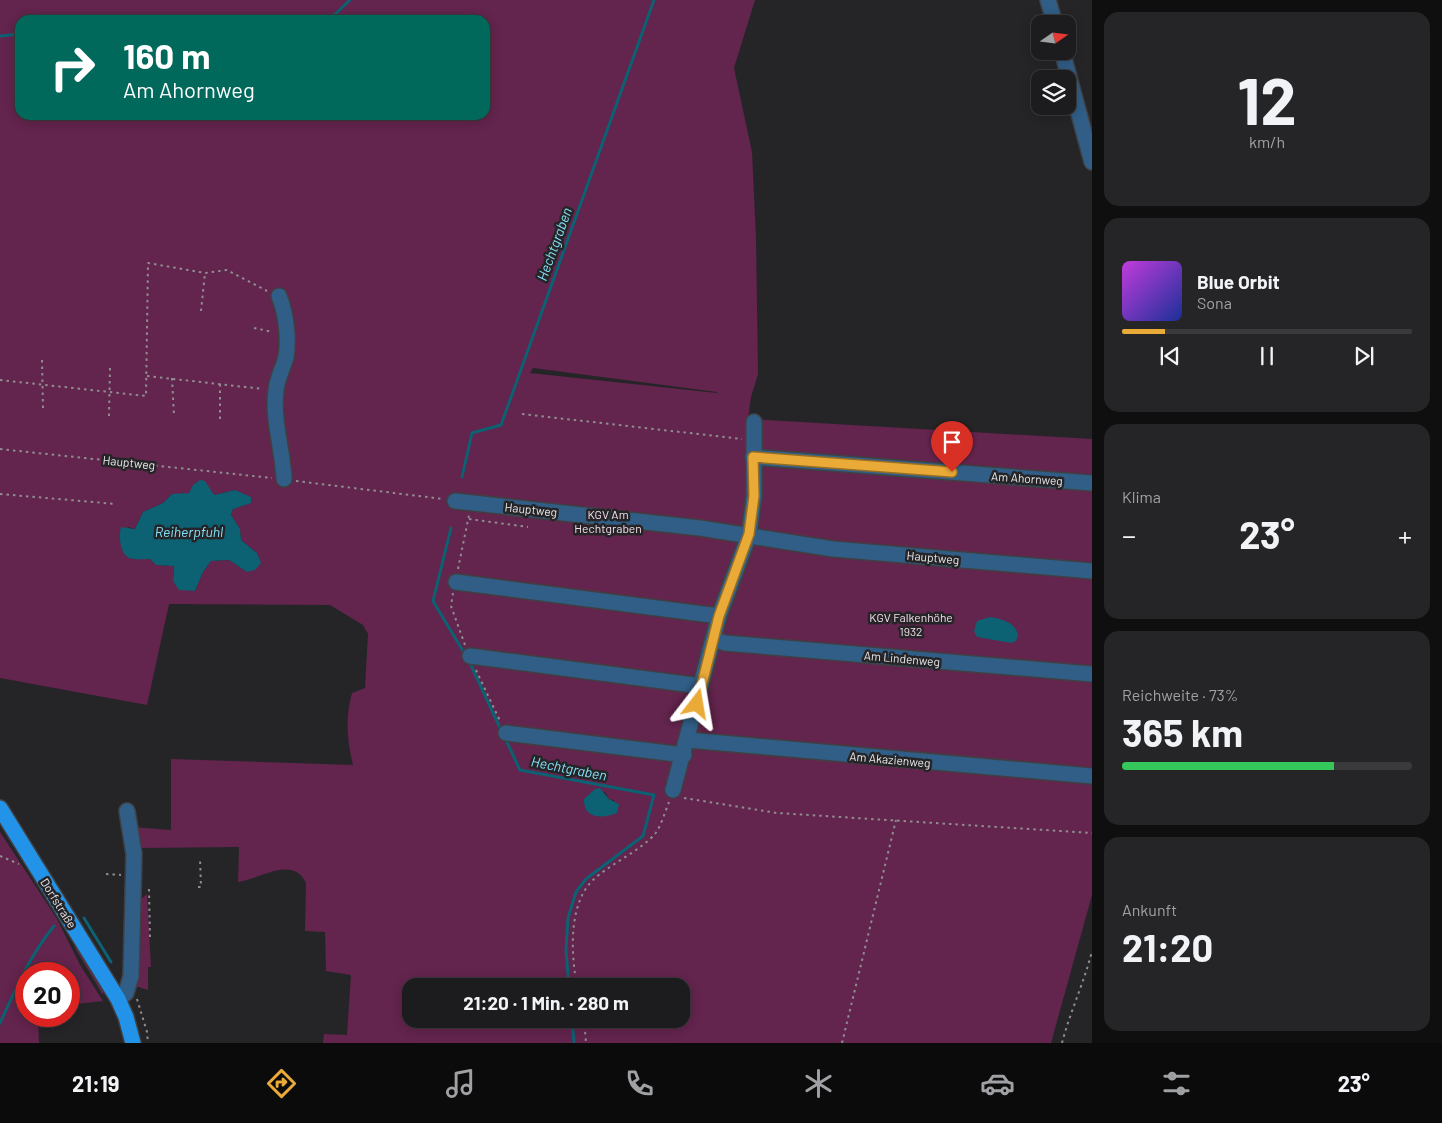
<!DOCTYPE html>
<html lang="de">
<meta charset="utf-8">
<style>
body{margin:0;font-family:Barlow,sans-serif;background:#252527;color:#f1f3f6;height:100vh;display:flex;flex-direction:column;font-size:19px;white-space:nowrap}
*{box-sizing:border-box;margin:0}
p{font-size:16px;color:#a0a1a4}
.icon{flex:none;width:28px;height:28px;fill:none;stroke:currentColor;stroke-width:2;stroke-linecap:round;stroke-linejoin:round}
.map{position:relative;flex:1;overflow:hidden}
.details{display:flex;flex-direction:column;gap:12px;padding:12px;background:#0f0f10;width:350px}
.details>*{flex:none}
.banner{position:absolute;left:15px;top:15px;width:475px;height:105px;border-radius:15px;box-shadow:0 2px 12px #0003,0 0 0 1px #3a3a3c;background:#00695c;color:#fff;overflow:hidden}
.needle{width:32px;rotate:76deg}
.fabs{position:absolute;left:1031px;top:15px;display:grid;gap:10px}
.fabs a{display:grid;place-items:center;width:45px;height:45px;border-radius:10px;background:#1c1c1e;box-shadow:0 2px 12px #0003,0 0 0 1px #3a3a3c;font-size:25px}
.speed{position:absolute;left:15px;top:962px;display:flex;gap:10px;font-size:25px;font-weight:700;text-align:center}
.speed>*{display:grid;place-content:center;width:65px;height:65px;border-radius:50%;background:#1c1c1e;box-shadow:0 2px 12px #0003,0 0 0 1px #3a3a3c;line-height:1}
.speed .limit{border:8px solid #d22;background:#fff;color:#111}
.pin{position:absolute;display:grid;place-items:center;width:42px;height:42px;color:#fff;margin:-51px -21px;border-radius:50% 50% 50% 0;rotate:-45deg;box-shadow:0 0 5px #0007}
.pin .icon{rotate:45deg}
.me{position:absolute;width:55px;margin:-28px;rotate:14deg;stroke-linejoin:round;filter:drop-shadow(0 0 4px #0008)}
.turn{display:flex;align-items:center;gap:18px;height:105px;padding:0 25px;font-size:22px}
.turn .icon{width:65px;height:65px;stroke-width:2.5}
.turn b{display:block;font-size:35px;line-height:42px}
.big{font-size:38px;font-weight:700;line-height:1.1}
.details .card{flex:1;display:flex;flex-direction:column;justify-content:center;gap:8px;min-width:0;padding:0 18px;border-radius:15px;background:#252527}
.details .dial{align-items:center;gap:0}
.dial b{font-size:65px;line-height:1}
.song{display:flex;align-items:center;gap:15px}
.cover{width:60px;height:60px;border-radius:8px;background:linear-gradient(135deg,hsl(290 70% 55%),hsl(230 70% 35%))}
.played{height:5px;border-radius:2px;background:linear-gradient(90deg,#e9aa38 15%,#3a3a3c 15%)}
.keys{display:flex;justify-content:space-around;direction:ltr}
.heat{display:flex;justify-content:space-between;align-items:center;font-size:28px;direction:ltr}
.charge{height:8px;border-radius:4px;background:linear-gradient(90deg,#34c759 73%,#3a3a3c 0)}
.trip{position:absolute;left:402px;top:978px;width:288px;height:50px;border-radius:15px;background:#1c1c1e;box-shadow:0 2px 12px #0003,0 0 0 1px #3a3a3c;font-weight:700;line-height:50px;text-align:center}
.dock{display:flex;height:80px;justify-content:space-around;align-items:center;background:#0b0b0c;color:#a0a1a4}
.dock .icon{width:35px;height:35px}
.dock .on{color:#e9aa38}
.dock b{font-size:22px;color:#f1f3f6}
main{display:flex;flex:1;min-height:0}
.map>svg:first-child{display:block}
.green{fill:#63244d;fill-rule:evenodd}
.water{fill:#0c6172}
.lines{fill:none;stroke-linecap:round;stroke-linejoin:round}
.stream{stroke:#0c6172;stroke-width:3}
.minor-casing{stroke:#404043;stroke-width:18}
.major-casing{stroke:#404043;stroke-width:18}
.path{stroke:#8e8e90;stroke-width:2;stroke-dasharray:2.5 4;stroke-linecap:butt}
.minor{stroke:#305e87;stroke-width:15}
.major{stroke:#2393ea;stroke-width:15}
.route-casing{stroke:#976e24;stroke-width:12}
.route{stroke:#e9aa38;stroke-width:9}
.labels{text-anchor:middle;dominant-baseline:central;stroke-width:5;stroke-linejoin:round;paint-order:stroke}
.street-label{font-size:12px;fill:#e9e9eb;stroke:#252528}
.park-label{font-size:12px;fill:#f4dce9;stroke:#252528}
.water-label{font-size:14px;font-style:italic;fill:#83e1f9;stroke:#252528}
</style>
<main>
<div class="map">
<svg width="1092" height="1043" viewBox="0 0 1092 1043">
<rect width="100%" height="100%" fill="#252528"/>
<g class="green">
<path d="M0,0H755L734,68L752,152L756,239L758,374L751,397L748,419L1092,439V895L1051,1043H323L324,1034L347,1035L351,975L326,971L325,932L305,931L306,883C293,855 260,879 238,882L239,847L140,848L132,827L171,830V759L353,765C347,740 345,718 352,693L365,688L368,634L363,625L330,605L169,604L147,705L0,678ZM20,20H485V115H20ZM533,368L717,392V393L530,373ZM235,490L250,503L233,509L231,515L240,529L241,540L257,553L247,572L229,560L211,561L203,572L195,591L173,581L174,566L156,565L150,559L129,558L128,527L135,529L143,512L163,503L172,494L214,495ZM605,792L609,799L615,801L587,811L584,799ZM411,986H681V1019H411Z"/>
<polygon points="0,832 57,919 80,965 103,1001 69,1005 69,974 26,974 26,1016 38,1016 39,1043 0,1043"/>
<polygon points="147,894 151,967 148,967 148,990 135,986 139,901"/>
<polygon points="76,946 103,991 103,995 75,948"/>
</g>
<g class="water">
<path d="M200,480L205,481L214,495L235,490L251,497V503L233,509L231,515L240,529L241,540L257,553L261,563L255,570L247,572L229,560L211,561L203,572L195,591L179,590L173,581L174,566L156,565L150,559C144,559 134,560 129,558C119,553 119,535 121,527L135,529L143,512L163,503L172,494L189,493L193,485Z"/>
<path d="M990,617C1002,619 1015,622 1018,635L1016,641L1011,643L977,637L974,631L977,621Z"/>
<path d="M600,788L609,799L619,804L617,813C602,819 583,819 584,799L595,789Z"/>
</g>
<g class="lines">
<g class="stream">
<polyline points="329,20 350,0"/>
<polyline points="0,36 20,34"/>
<polyline points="462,477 472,433 501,425 654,0"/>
<polyline points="451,528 433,601 466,656"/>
<polyline points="469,661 501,730"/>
<polyline points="505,738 520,770 654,795 643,836 586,879 576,892 568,918 566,950 569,986"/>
<polyline points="84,918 111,962"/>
<polyline points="572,1019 574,1043"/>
<path d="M0,1023C16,989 30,955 54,926"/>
</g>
<defs>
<g id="minor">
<polyline points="1048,0 1055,24"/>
<polyline points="1062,51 1092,162"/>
<path d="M279,296C286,313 289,338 286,357C283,368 277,379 276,390C272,420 283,450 284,479"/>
<polyline points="753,457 1092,483"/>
<polyline points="455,501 700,528 833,549 1092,571"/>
<polyline points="456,582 719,616"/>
<polyline points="713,639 725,643 1092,674"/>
<polyline points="470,656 701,686"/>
<polyline points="506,733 684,755"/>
<polyline points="688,740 1092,776"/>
<polyline points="673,790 719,616 749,535 754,496 754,422"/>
<polyline points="118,999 126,993 131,976 134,854 127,811"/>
</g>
<polyline id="major" points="0,808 118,999 126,1017 133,1043"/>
</defs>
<use href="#minor" class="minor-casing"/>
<use href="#major" class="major-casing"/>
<g class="path">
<polyline points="201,311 205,273"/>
<polyline points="254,328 273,332"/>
<polyline points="42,360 43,409"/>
<polyline points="147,376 263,389"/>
<polyline points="172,378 174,416"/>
<polyline points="0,380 146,396 148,263 205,273 227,270 267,291"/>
<polyline points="220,384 220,419"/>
<polyline points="522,414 742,439"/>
<polyline points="109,416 110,368"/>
<polyline points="0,449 272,478"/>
<polyline points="296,481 443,499"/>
<polyline points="0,494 116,504"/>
<polyline points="469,519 528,527"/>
<polyline points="458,569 469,515"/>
<polyline points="453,593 451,606 465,645"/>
<polyline points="476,670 501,723"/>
<polyline points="684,798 777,813 1092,833"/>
<polyline points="0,856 19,864"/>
<polyline points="106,874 121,875"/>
<polyline points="198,887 201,887 200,858"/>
<polyline points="149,889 150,937"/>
<path d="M577,986C571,955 568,904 593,880C610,864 640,851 655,834C661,826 665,812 669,802"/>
<polyline points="137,999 147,1032 148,1043"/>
<polyline points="584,1019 586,1043"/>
<polyline points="842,1043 896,820"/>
<path d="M1062,1043C1070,1012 1084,983 1092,951"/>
</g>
<use href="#minor" class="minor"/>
<use href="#major" class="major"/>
</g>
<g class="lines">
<defs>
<polyline id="route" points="697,704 719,616 749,534 754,496 753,457 952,472"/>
</defs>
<use href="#route" class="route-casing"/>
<use href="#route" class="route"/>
</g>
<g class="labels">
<g class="street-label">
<text transform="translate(129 462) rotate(6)">Hauptweg</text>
<text transform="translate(1027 478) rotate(4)">Am Ahornweg</text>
<text transform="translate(531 509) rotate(6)">Hauptweg</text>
<text transform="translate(933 557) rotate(5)">Hauptweg</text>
<text transform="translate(902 658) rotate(5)">Am Lindenweg</text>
<text transform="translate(890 759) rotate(5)">Am Akazienweg</text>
<text transform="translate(59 903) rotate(58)">Dorfstraße</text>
</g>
<g class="park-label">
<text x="608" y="514">KGV Am<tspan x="608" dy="14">Hechtgraben</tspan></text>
<text x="911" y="617">KGV Falkenhöhe<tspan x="911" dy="14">1932</tspan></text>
</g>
<g class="water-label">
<text transform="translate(554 244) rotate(-70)">Hechtgraben</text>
<text x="189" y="531">Reiherpfuhl</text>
<text transform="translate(569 768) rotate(11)">Hechtgraben</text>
</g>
</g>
</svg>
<div class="fabs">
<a><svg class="needle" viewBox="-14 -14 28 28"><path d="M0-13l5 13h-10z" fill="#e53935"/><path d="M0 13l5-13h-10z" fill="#a0a1a4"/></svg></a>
<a><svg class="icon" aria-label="layers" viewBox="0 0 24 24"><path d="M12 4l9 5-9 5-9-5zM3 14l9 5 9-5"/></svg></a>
</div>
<div class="speed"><div class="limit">20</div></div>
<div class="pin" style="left:952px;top:472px;background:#d93025"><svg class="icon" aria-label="arrive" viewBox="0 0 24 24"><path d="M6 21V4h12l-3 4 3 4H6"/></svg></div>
<svg class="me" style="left:697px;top:704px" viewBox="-20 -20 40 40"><path d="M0-17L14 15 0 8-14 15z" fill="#e9aa38" stroke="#fff" stroke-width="4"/></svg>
<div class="trip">21:20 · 1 Min. · 280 m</div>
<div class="banner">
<div class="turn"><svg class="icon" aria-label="right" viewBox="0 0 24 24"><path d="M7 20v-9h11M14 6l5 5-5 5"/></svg><div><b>160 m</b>Am Ahornweg</div></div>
</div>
</div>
<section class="details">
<div class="card dial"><b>12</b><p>km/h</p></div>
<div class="card">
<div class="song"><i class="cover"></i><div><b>Blue Orbit</b><p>Sona</p></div></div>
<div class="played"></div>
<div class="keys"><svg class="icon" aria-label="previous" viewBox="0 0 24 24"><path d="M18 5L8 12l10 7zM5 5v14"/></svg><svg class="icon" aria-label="pause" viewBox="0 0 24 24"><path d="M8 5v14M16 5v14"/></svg><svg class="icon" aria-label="next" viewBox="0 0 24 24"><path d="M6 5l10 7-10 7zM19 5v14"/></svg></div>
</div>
<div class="card"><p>Klima</p>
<div class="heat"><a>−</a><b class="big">23°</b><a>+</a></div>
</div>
<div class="card"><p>Reichweite · 73%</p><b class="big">365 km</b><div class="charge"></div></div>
<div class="card"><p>Ankunft</p><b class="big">21:20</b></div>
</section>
</main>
<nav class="dock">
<b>21:19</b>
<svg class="icon on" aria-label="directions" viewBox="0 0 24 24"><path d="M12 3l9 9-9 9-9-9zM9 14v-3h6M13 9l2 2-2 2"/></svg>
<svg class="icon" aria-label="music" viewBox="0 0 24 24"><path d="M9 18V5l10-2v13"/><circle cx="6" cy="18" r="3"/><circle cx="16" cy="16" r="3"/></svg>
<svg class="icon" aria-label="phone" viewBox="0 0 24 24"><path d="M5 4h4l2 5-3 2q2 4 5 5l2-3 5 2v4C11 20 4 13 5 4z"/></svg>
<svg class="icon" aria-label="climate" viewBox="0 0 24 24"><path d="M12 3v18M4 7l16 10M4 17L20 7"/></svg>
<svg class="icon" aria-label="car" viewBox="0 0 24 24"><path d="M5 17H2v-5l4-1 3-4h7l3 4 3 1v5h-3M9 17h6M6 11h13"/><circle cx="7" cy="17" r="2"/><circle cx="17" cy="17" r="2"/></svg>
<svg class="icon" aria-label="filters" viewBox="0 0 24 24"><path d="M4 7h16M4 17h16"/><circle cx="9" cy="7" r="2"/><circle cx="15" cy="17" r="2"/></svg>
<b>23°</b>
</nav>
